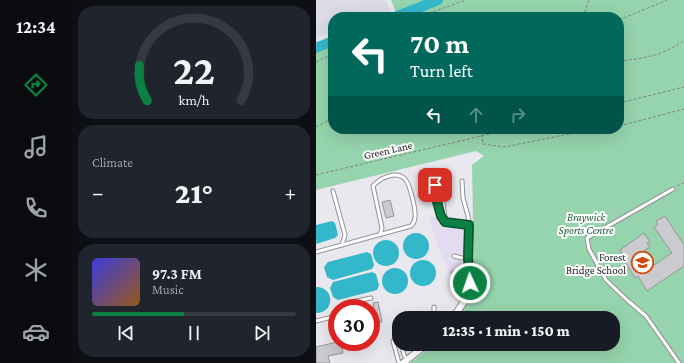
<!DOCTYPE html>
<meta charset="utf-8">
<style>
body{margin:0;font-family:"Crimson Pro",serif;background:#20242c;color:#f1f3f6;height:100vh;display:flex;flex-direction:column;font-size:15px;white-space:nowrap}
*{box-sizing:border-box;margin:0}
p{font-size:13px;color:#9ea1a6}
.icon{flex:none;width:22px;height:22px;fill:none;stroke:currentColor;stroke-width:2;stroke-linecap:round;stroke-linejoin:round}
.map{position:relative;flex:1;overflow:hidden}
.side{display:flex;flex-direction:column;gap:6px;padding:6px;background:#0d0f14;width:244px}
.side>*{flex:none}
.guide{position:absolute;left:12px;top:12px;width:296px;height:122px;border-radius:16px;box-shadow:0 4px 16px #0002;background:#00695c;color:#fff;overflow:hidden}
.speed{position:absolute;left:12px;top:299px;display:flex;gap:8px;font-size:20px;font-weight:700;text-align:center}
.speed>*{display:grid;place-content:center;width:52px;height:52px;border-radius:50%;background:#171b24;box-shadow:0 4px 16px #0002;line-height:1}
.speed .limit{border:6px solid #d22;background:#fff;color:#111}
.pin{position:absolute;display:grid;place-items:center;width:34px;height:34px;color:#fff;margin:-17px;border-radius:8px;box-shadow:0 2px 6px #0006}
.me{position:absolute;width:44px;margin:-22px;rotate:357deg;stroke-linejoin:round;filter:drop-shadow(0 0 3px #0008)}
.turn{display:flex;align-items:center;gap:14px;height:84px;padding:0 16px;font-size:18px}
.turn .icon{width:52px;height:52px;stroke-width:2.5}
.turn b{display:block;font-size:28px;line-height:34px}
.lanes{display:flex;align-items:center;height:38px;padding:0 16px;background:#0003;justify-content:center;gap:20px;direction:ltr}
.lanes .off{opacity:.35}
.big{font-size:30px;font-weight:800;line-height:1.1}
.side .tile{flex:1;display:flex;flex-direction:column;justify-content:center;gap:6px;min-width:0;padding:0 14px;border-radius:16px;background:#20242c}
.side .dial{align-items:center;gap:0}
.dial svg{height:104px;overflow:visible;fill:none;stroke:#363941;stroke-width:7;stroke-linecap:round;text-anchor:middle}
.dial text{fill:#f1f3f6;stroke:none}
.song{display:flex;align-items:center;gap:12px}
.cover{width:48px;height:48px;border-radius:6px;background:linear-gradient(135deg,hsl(240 70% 55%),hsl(30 70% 35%))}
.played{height:4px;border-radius:2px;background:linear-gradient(90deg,#0b8043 45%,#363941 45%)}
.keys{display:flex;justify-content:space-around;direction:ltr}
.heat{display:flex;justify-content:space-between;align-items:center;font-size:22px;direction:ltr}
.trip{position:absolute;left:76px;top:311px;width:228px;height:40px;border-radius:16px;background:#171b24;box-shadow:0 4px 16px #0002;font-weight:800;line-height:40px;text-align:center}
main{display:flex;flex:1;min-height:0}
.tab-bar{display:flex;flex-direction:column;width:72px;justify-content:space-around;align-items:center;background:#090b0e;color:#9ea1a6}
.tab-bar .icon{width:28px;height:28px}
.tab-bar .selected{color:#0b8043}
.tab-bar b{font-size:18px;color:#f1f3f6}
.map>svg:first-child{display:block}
.industrial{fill:#e3dbf0}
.built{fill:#dcdbe7}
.green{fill:#95d4ac}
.water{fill:#33b8cb}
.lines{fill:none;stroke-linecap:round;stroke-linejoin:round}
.river{stroke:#33b8cb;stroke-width:10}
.building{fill:#cbcacf;stroke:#95959a}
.service-casing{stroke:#939297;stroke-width:5}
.minor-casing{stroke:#939297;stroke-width:8}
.path{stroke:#848387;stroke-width:1;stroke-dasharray:3 2;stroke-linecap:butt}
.service{stroke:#fff;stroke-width:3}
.minor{stroke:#fff;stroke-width:6}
.route-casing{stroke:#07532c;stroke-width:10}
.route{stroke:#0b8043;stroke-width:7}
.labels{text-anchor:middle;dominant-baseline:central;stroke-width:4;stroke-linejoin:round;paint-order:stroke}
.street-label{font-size:11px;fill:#1f1e20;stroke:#fff}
.park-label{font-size:11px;font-style:italic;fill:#1c5b39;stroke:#fff}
.poi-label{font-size:11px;fill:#1f1e20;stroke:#fff;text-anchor:end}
</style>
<main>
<nav class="tab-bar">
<b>12:34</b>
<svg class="icon selected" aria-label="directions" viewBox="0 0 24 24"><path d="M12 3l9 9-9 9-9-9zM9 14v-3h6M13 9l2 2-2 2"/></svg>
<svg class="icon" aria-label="music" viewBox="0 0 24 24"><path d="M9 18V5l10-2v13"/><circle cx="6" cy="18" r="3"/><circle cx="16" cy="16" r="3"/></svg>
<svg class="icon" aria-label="phone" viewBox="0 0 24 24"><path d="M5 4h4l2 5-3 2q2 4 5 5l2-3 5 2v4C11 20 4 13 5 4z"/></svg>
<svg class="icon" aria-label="climate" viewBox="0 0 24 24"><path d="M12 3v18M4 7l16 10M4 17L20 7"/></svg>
<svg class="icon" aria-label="car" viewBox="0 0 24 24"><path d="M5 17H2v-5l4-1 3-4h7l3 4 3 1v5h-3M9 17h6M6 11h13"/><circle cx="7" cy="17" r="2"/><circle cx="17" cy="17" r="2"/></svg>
</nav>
<section class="side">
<div class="tile dial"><svg viewBox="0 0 100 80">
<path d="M14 69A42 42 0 1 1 86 69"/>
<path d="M14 69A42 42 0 0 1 8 42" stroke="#0b8043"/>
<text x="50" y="56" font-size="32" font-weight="700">22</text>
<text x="50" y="72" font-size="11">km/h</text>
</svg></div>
<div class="tile"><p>Climate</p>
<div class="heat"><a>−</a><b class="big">21°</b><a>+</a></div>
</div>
<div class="tile">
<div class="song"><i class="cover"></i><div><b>97.3 FM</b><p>Music</p></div></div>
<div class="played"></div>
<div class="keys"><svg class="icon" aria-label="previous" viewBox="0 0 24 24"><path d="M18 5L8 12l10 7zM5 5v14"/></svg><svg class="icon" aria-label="pause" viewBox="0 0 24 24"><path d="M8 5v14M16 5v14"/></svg><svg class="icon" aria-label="next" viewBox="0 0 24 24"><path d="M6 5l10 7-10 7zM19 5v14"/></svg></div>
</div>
</section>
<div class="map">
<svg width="368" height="363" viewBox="0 0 368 363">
<rect width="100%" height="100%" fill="#e9e8ee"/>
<polygon class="industrial" points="113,217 122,217 125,223 130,227 148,229 150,231 149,254 145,256 146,262 149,265 151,282 149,292 145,301 121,244"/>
<polygon class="built" points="0,0 70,0 74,11 56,17 17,17 17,31 0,38"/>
<g class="green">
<polygon points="75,0 117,0 81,15"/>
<polygon points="126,0 368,0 368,363 94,363 119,344 297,344 297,318 141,318 159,291 155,253 157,219 156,165 168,156 160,151 0,190 0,44 17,38 17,129 303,129 303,17 78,17"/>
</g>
<g class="water">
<polygon points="16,221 19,223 22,235 19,238 0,244 0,225"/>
<circle cx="100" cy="246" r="13"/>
<circle cx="70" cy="253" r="13"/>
<polygon points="51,252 55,254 58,265 56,269 17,280 11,277 8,267 12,262"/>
<circle cx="107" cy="273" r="13"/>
<circle cx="79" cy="281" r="13"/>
<polygon points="56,272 60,274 63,285 61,290 22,300 17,297 14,288 17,282"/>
<path d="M0,287C19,287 19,313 0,313Z"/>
</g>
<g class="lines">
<g class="river">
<polyline points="79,17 122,0"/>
<polyline points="0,48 17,41"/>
</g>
</g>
<g class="building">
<polygon points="74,200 78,216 70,218 66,202"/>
<polygon points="349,216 368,245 368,266 331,291 322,276 319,278 308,260 310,259 304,250 328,233 334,242 331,243 334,247 326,252 326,254 324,257 332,269 356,253 338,227 342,224 340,221"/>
<polygon points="144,268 149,279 140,283 135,272"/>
<polygon points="62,302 66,322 60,323 57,303"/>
<polygon points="21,342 25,342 27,353 12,356 14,363 0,363 0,347"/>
</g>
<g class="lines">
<defs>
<g id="service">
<polyline points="146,181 147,198 152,216 153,225"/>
<polygon points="121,184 124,185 125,188 129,217 132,221 153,225 131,223 129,222 125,216 117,187"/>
<polyline points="357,189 271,238 273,249 290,280 311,300 330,316 363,363"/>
<polyline points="17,191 29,235 26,245"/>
<path d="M0,252L95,226C97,224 99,221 99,217C100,211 94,182 88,178C79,171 64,178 57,186L66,228L64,235"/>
<polyline points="138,256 146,258 152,258"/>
<polyline points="118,307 118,318"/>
<polyline points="27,308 31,303 55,298"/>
<polyline points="0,321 21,316"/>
<polyline points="77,341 83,363"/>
<polyline points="85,344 88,355 91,360"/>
</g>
<g id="minor">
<polyline points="137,318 149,300 154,283 152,258 153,225"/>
<polyline points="87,363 111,344"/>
</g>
</defs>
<use href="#service" class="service-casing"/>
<use href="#minor" class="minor-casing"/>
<g class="path">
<polyline points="103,17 150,0"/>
<polyline points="267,17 273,0"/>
<polyline points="303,20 351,0"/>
<path d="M303,61C325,59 350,55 368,40"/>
<polyline points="0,62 17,54"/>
<polyline points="303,103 368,87"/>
<polyline points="303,126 368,109"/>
<polyline points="0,127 17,118"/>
<polyline points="165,129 167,144 188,147 248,135 286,129"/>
<polyline points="0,175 195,129"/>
<polyline points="361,186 368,183"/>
</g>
<use href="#service" class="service"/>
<use href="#minor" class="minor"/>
</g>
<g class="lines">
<defs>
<polyline id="route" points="119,185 117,187 125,216 129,222 153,225 152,258 154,283"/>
</defs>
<use href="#route" class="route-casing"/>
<use href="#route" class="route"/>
</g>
<defs>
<symbol id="school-ring" viewBox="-11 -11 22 22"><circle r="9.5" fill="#fff" stroke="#d04b04" stroke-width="1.5"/><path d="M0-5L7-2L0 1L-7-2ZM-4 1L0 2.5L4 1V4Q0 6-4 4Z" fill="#d04b04"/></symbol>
</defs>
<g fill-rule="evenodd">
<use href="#school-ring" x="314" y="250" width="25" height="25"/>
</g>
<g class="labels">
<g class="street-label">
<text transform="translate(72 150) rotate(-13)">Green Lane</text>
</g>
<g class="park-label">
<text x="270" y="217">Braywick<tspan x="270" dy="13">Sports Centre</tspan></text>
</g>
<g class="poi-label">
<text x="310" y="257">Forest<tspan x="310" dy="13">Bridge School</tspan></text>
</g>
</g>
</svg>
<div class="speed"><div class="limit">30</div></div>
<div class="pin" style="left:119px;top:185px;background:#d93025"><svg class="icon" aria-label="arrive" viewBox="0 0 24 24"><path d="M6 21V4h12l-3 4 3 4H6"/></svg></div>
<svg class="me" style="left:154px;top:283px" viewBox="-20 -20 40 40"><circle r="17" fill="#0b8043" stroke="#fff" stroke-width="3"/><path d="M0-11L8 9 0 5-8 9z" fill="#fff"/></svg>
<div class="trip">12:35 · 1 min · 150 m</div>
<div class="guide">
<div class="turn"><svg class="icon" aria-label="left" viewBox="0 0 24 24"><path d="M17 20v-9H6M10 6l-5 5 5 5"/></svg><div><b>70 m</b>Turn left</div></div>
<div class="lanes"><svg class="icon" aria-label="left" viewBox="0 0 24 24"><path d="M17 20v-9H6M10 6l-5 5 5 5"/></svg><svg class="icon off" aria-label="ahead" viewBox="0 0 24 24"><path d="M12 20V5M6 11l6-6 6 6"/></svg><svg class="icon off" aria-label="right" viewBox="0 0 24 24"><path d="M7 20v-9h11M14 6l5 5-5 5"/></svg></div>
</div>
</div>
</main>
